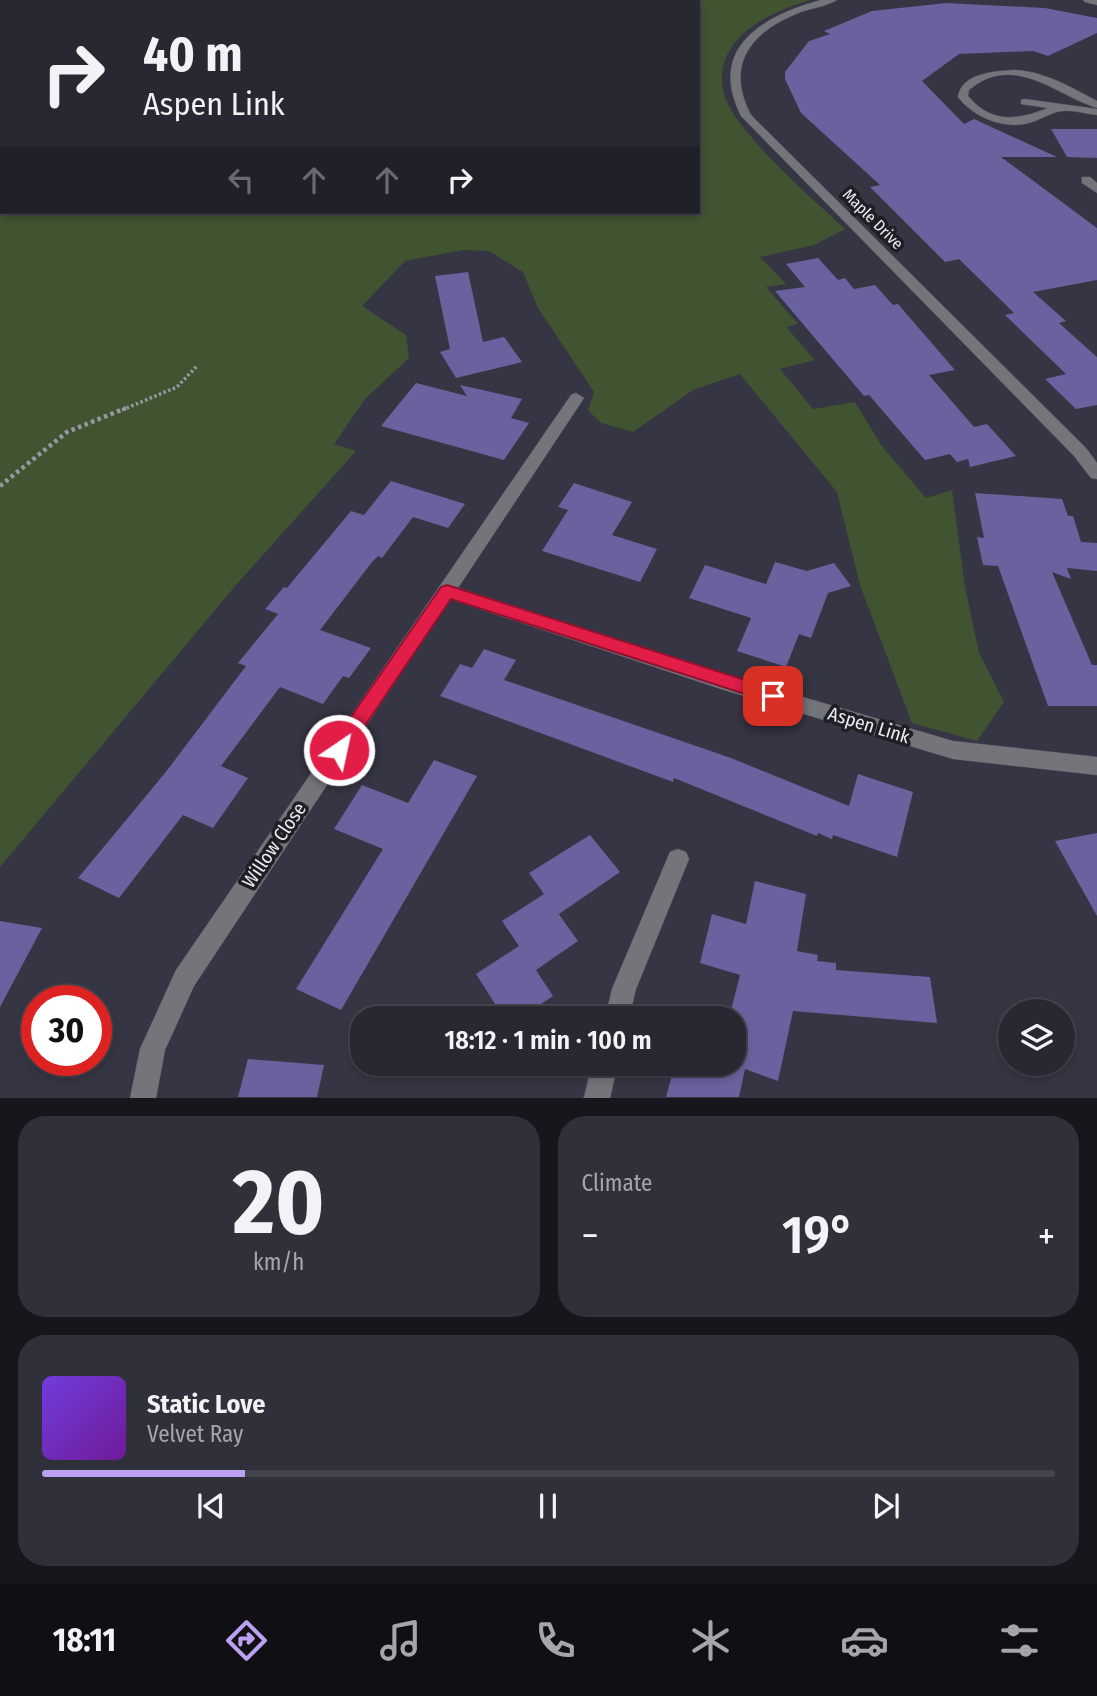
<!DOCTYPE html>
<meta charset="utf-8">
<style>
body{margin:0;font-family:"Fira Sans Condensed",sans-serif;background:#30303a;color:#f1f3f6;height:100vh;display:flex;flex-direction:column;font-size:26px;white-space:nowrap}
*{box-sizing:border-box;margin:0}
p{font-size:23px;color:#a5a6ac}
.icon{flex:none;width:38px;height:38px;fill:none;stroke:currentColor;stroke-width:2;stroke-linecap:round;stroke-linejoin:round}
.map{position:relative;height:1098px;overflow:hidden}
.sheet{display:flex;flex-direction:column;gap:18px;padding:18px;background:#16161c;flex:1}
.sheet>*{flex:none}
.banner{position:absolute;left:0px;top:0px;width:700px;height:214px;box-shadow:0 4px 10px #0003,0 0 0 2px #44444d;background:#282832;color:#f1f3f6;overflow:hidden}
.controls{position:absolute;left:998px;top:999px;display:grid;gap:14px}
.controls a{display:grid;place-items:center;width:77px;height:77px;border-radius:50%;background:#282832;box-shadow:0 4px 10px #0003,0 0 0 2px #44444d;font-size:35px}
.speed{position:absolute;left:21px;top:985px;display:flex;gap:14px;font-size:35px;font-weight:700;text-align:center}
.speed>*{display:grid;place-content:center;width:91px;height:91px;border-radius:50%;background:#282832;box-shadow:0 4px 10px #0003,0 0 0 2px #44444d;line-height:1}
.speed .limit{border:10px solid #d22;background:#fff;color:#111}
.pin{position:absolute;display:grid;place-items:center;width:60px;height:60px;color:#fff;margin:-30px;border-radius:14px;box-shadow:0 4px 10px #0006}
.me{position:absolute;width:77px;margin:-38px;rotate:34deg;stroke-linejoin:round;filter:drop-shadow(0 0 5px #0008)}
.turn{display:flex;align-items:center;gap:24px;height:147px;padding:0 28px;font-size:32px}
.turn .icon{width:91px;height:91px;stroke-width:2.5}
.turn b{display:block;font-size:49px;line-height:60px}
.lanes{display:flex;align-items:center;height:66px;padding:0 28px;background:#0003;justify-content:center;gap:35px;direction:ltr}
.lanes .off{opacity:.35}
.big{font-size:52px;font-weight:600;line-height:1.1}
.sheet .widget{flex:1;display:flex;flex-direction:column;justify-content:center;gap:10px;min-width:0;padding:0 24px;border-radius:28px;background:#30303a}
.sheet .dial{align-items:center;gap:0}
.dial b{font-size:91px;line-height:1}
.song{display:flex;align-items:center;gap:21px}
.cover{width:84px;height:84px;border-radius:10px;background:linear-gradient(135deg,hsl(260 70% 55%),hsl(280 70% 35%))}
.played{height:7px;border-radius:4px;background:linear-gradient(90deg,#bca0f2 20%,#44444d 20%)}
.keys{display:flex;justify-content:space-around;direction:ltr}
.heat{display:flex;justify-content:space-between;align-items:center;font-size:38px;direction:ltr}
.sheet .tiles{flex:1;display:grid;gap:18px;grid-template-columns:1fr 1fr}
.widget:last-child{grid-column:span 2}
.trip{position:absolute;left:350px;top:1006px;width:396px;height:70px;border-radius:28px;background:#282832;box-shadow:0 4px 10px #0003,0 0 0 2px #44444d;font-weight:600;line-height:70px;text-align:center}
.tabs{display:flex;height:112px;justify-content:space-around;align-items:center;background:#101014;color:#a5a6ac}
.tabs .icon{width:49px;height:49px}
.tabs .active{color:#bca0f2}
.tabs b{font-size:32px;color:#f1f3f6}
.map>svg:first-child{display:block}
.green{fill:#405432}
.lines{fill:none;stroke-linecap:round;stroke-linejoin:round}
.stream{fill:#54753b;fill-rule:evenodd}
.building{fill:#69629e}
.street-casing{stroke:#53525f;stroke-width:1}
.path-far1{stroke:#9898a3;stroke-width:3.5;stroke-dasharray:2.5 2.5;stroke-linecap:butt}
.path{stroke:#9898a3;stroke-width:4.5;stroke-dasharray:3.5 3.5;stroke-linecap:butt}
.street{fill:#74747b;fill-rule:evenodd}
.route{fill:#e11d48;stroke:#92132f;stroke-width:2}
.labels{text-anchor:middle;dominant-baseline:central;stroke-width:7;stroke-linejoin:round;paint-order:stroke}
.far-street-label{font-size:16px;fill:#ececf5;stroke:#1e1e24}
.street-label{font-size:19px;fill:#ececf5;stroke:#1e1e24}
</style>
<div class="map">
<svg width="1097" height="1098" viewBox="0 0 1097 1098">
<rect width="100%" height="100%" fill="#363543"/>
<path class="green" d="M88,0H811C768,12 710,40 724,94C734,131 815,201 845,229L814,245L760,257L786,284L766,287L798,324L786,327L815,360L780,369L813,409L855,402L881,445L926,498L952,490L965,587L979,653L1004,702L977,741L912,723L860,585L837,492L740,374L693,390L633,432L601,423L588,410L594,392L538,308L523,272L489,251L463,250L405,261L362,306L406,335L409,358L365,399L334,444L356,451L236,585L0,867V131L2,212H698V2Z"/>
<g class="lines">
<polygon class="stream" points="128,0 146,2 132,2"/>
</g>
<g class="building">
<polygon points="946,3 1045,8 1097,18 1097,33 1048,56 1033,51 959,54 922,81 964,124 974,119 1057,157 1001,157 1097,228 1097,280 1033,292 1066,321 1059,323 1097,357 1097,405 1076,409 1045,379 1066,374 1005,315 1014,313 959,259 945,262 870,187 880,185 801,113 785,79 785,72 809,41 830,34 824,31 872,11"/>
<polygon points="1051,129 1097,129 1097,158 1067,157"/>
<polygon points="818,258 838,280 845,278 854,289 875,285 893,305 898,304 955,370 929,375 974,427 987,424 1016,456 970,467 968,459 957,462 950,454 925,460 869,395 864,396 775,291 805,287 786,264"/>
<polygon points="468,272 483,342 504,337 522,362 456,378 440,352 450,349 435,276"/>
<polygon points="416,383 467,396 460,385 522,399 511,418 529,423 504,460 381,426"/>
<polygon points="391,481 465,504 448,528 413,517 382,558 378,556 372,562 320,630 371,648 349,678 343,676 323,704 280,687 221,766 248,778 213,828 183,815 119,898 78,878 165,773 246,666 238,663 278,614 265,609 284,587 287,588 351,511 364,515"/>
<polygon points="574,483 632,502 612,535 657,549 640,582 542,551 568,510 558,507"/>
<polygon points="975,493 1062,499 1068,516 1073,516 1081,542 1097,543 1097,571 1067,568 1071,579 1052,572 1092,665 1097,665 1097,706 1048,706 998,566 983,565 977,537 984,538"/>
<polygon points="775,562 807,571 834,563 851,586 828,593 811,638 799,634 786,667 737,651 751,618 689,598 705,565 766,584"/>
<polygon points="484,649 516,660 504,680 731,758 849,806 858,774 913,792 897,857 833,835 832,839 818,833 817,836 674,778 673,782 440,696 460,664 472,668"/>
<polygon points="434,760 477,776 341,1010 296,989 383,849 334,829 362,785 408,803"/>
<polygon points="1097,833 1097,916 1055,841"/>
<polygon points="590,835 620,872 559,914 553,906 578,941 536,970 553,996 520,1018 504,1018 476,974 519,946 502,921 544,894 529,873"/>
<polygon points="755,881 806,894 797,951 818,955 817,961 836,963 836,970 930,977 937,1023 793,1011 778,1081 745,1069 739,1097 666,1097 675,1064 733,1064 733,1018 729,1018 740,975 700,963 712,914 746,924"/>
<polygon points="0,921 42,928 0,1007"/>
<polygon points="248,1059 324,1065 317,1097 238,1097"/>
</g>
<g class="lines">
<defs>
<g id="street">
<path d="M821,0H837C827,6 813,8 801,12C752,31 724,63 751,115L1086,448L1097,463V479L1091,478L1074,456L741,116C707,48 762,16 821,0Z"/>
<polygon points="1083,0 1097,0 1097,5 1085,2"/>
<path d="M1015,70C1046,72 1070,87 1097,101V108C1056,95 1013,52 969,90L968,96C991,124 1018,120 1048,108L1021,104V100L1025,99L1097,109V115C1086,114 1074,110 1064,111C1053,111 1042,119 1032,122C1007,131 974,118 958,97C961,73 995,71 1015,70Z"/>
<polygon points="1082,177 1090,177 1097,183 1097,193 1082,183"/>
<polygon points="576,393 584,398 458,588 721,673 953,741 1097,757 1097,775 953,759 721,689 450,599 194,986 165,1050 156,1098 130,1098 140,1049 176,970 571,395"/>
<polygon points="678,849 686,852 689,859 636,989 629,1018 605,1018 612,989 667,859 670,852"/>
<polygon points="592,1064 618,1064 610,1098 584,1098"/>
</g>
</defs>
<use href="#street" class="street-casing"/>
<polyline class="path-far1" points="122,410 177,387 197,366"/>
<polyline class="path" points="0,486 67,432 126,408"/>
<use href="#street" class="street"/>
</g>
<polygon class="route" points="447,585 773,689 782,696 773,703 451,599 345,755 332,755 329,750 332,744 441,587"/>
<g class="labels">
<g class="far-street-label">
<text transform="translate(873 219) rotate(45)">Maple Drive</text>
</g>
<g class="street-label">
<text transform="translate(869 725) rotate(17)">Aspen Link</text>
<text transform="translate(274 845) rotate(-56)">Willow Close</text>
</g>
</g>
</svg>
<div class="controls">
<a><svg class="icon" aria-label="layers" viewBox="0 0 24 24"><path d="M12 4l9 5-9 5-9-5zM3 14l9 5 9-5"/></svg></a>
</div>
<div class="speed"><div class="limit">30</div></div>
<div class="pin" style="left:773px;top:696px;background:#d93025"><svg class="icon" aria-label="arrive" viewBox="0 0 24 24"><path d="M6 21V4h12l-3 4 3 4H6"/></svg></div>
<svg class="me" style="left:339px;top:750px" viewBox="-20 -20 40 40"><circle r="17" fill="#e11d48" stroke="#fff" stroke-width="3"/><path d="M0-11L8 9 0 5-8 9z" fill="#fff"/></svg>
<div class="trip">18:12 · 1 min · 100 m</div>
<div class="banner">
<div class="turn"><svg class="icon" aria-label="right" viewBox="0 0 24 24"><path d="M7 20v-9h11M14 6l5 5-5 5"/></svg><div><b>40 m</b>Aspen Link</div></div>
<div class="lanes"><svg class="icon off" aria-label="left" viewBox="0 0 24 24"><path d="M17 20v-9H6M10 6l-5 5 5 5"/></svg><svg class="icon off" aria-label="ahead" viewBox="0 0 24 24"><path d="M12 20V5M6 11l6-6 6 6"/></svg><svg class="icon off" aria-label="ahead" viewBox="0 0 24 24"><path d="M12 20V5M6 11l6-6 6 6"/></svg><svg class="icon" aria-label="right" viewBox="0 0 24 24"><path d="M7 20v-9h11M14 6l5 5-5 5"/></svg></div>
</div>
</div>
<section class="sheet">
<div class="tiles">
<div class="widget dial"><b>20</b><p>km/h</p></div>
<div class="widget"><p>Climate</p>
<div class="heat"><a>−</a><b class="big">19°</b><a>+</a></div>
</div>
<div class="widget">
<div class="song"><i class="cover"></i><div><b>Static Love</b><p>Velvet Ray</p></div></div>
<div class="played"></div>
<div class="keys"><svg class="icon" aria-label="previous" viewBox="0 0 24 24"><path d="M18 5L8 12l10 7zM5 5v14"/></svg><svg class="icon" aria-label="pause" viewBox="0 0 24 24"><path d="M8 5v14M16 5v14"/></svg><svg class="icon" aria-label="next" viewBox="0 0 24 24"><path d="M6 5l10 7-10 7zM19 5v14"/></svg></div>
</div>
</div>
</section>
<nav class="tabs">
<b>18:11</b>
<svg class="icon active" aria-label="directions" viewBox="0 0 24 24"><path d="M12 3l9 9-9 9-9-9zM9 14v-3h6M13 9l2 2-2 2"/></svg>
<svg class="icon" aria-label="music" viewBox="0 0 24 24"><path d="M9 18V5l10-2v13"/><circle cx="6" cy="18" r="3"/><circle cx="16" cy="16" r="3"/></svg>
<svg class="icon" aria-label="phone" viewBox="0 0 24 24"><path d="M5 4h4l2 5-3 2q2 4 5 5l2-3 5 2v4C11 20 4 13 5 4z"/></svg>
<svg class="icon" aria-label="climate" viewBox="0 0 24 24"><path d="M12 3v18M4 7l16 10M4 17L20 7"/></svg>
<svg class="icon" aria-label="car" viewBox="0 0 24 24"><path d="M5 17H2v-5l4-1 3-4h7l3 4 3 1v5h-3M9 17h6M6 11h13"/><circle cx="7" cy="17" r="2"/><circle cx="17" cy="17" r="2"/></svg>
<svg class="icon" aria-label="filters" viewBox="0 0 24 24"><path d="M4 7h16M4 17h16"/><circle cx="9" cy="7" r="2"/><circle cx="15" cy="17" r="2"/></svg>
</nav>
